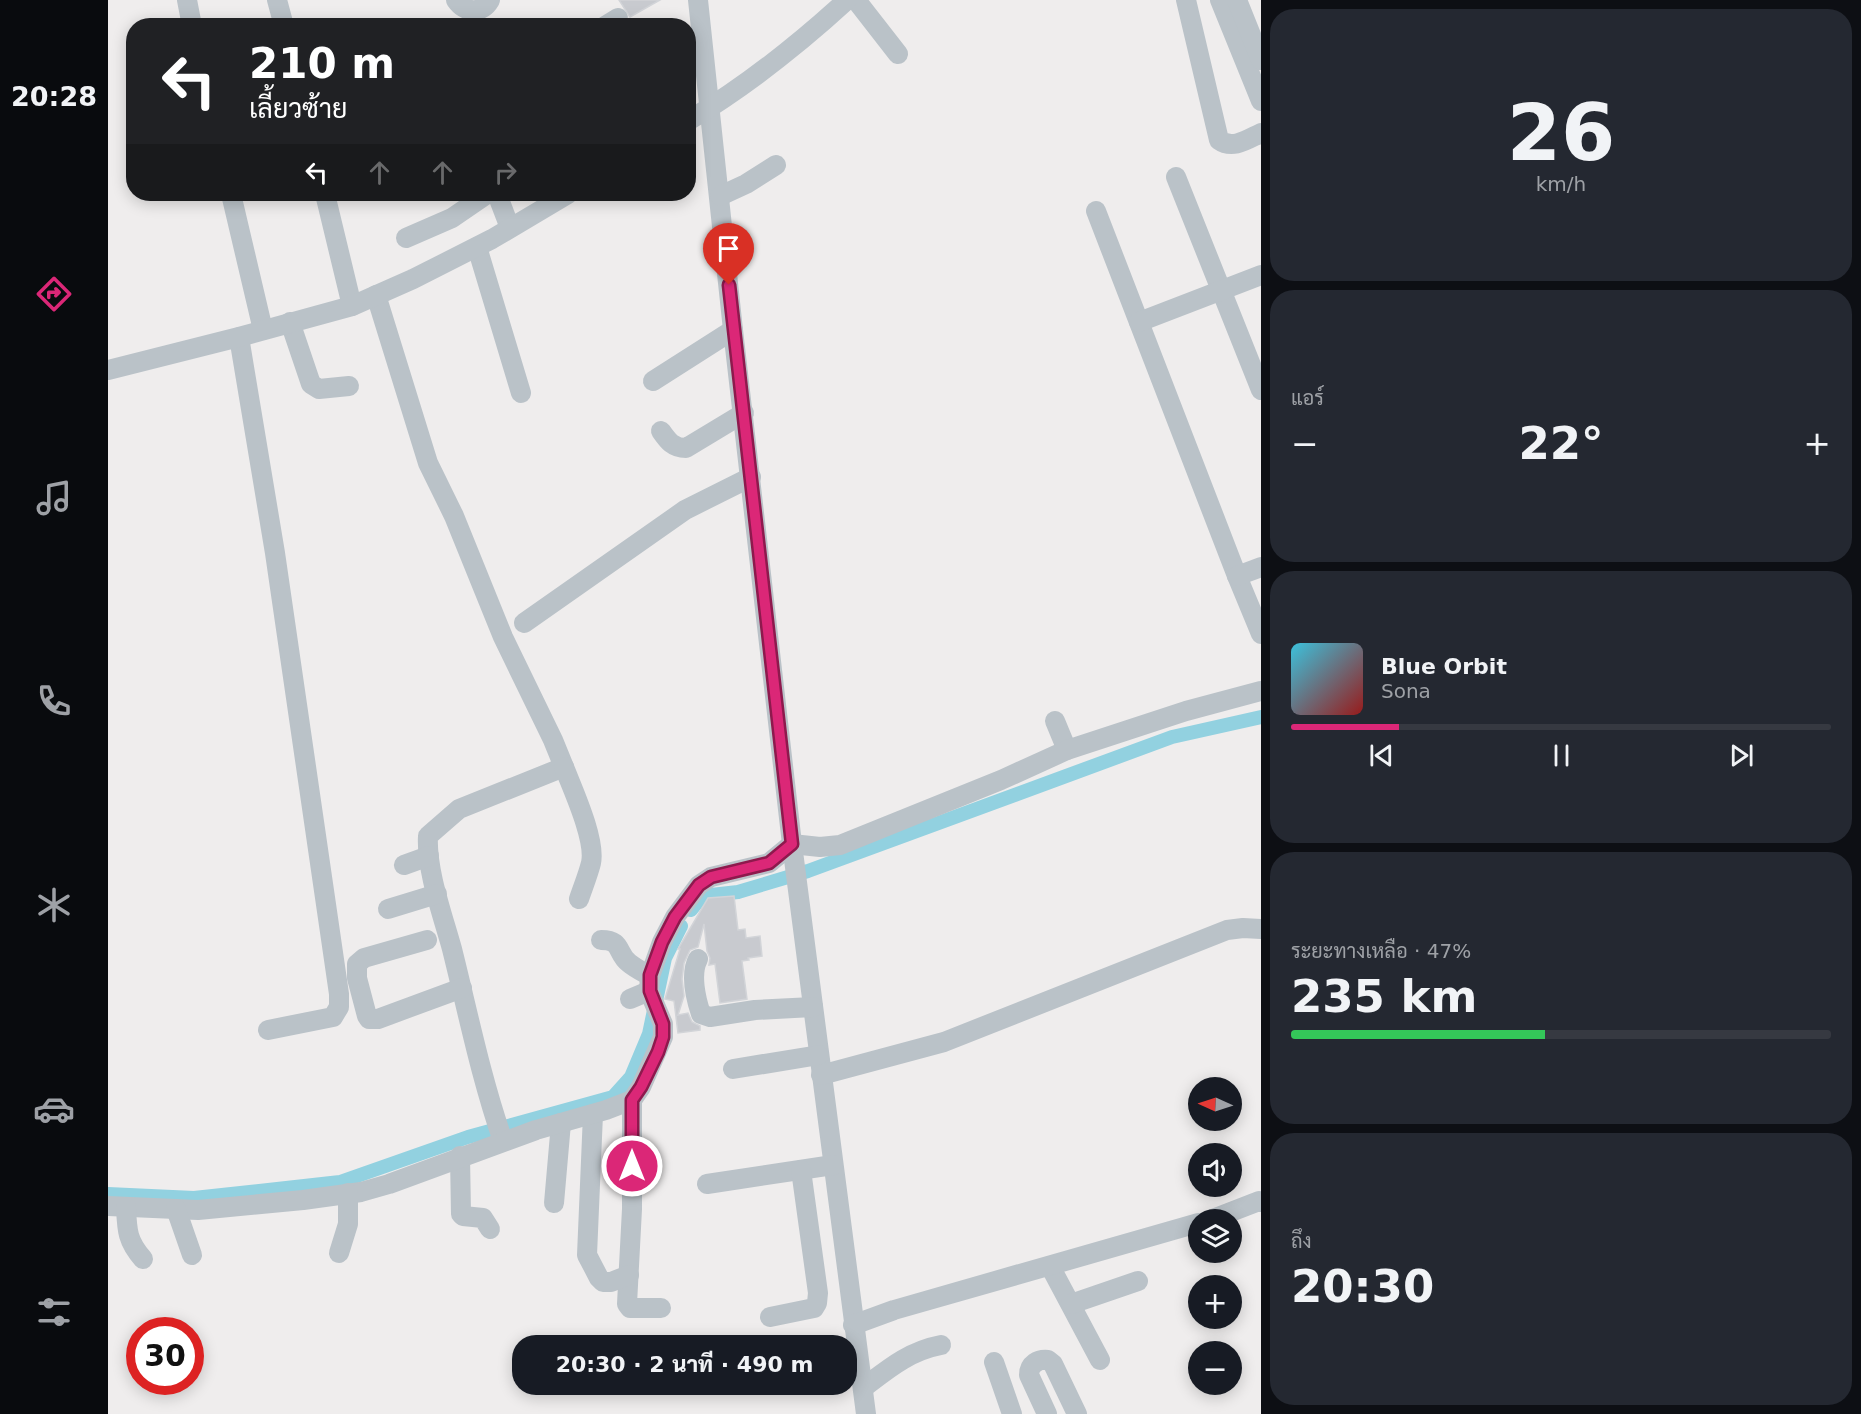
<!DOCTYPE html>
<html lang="th">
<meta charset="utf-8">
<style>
body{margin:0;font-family:"DejaVu Sans",Sarabun,sans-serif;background:#242831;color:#f1f3f6;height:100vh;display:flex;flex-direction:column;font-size:22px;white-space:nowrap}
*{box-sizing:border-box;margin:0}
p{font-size:20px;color:#9ea1a6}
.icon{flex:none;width:33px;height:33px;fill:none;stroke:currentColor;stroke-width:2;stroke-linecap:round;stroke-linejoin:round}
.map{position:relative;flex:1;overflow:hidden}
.panel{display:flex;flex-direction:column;gap:9px;padding:9px;background:#0d0f14;width:600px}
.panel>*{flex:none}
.guide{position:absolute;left:18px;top:18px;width:570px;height:183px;border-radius:24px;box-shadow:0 3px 15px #0003;background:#202124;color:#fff;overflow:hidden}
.needle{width:39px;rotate:273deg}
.buttons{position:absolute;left:1080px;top:1077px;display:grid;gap:12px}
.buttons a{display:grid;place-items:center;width:54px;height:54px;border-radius:50%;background:#171b24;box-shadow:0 3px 15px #0003;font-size:30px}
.speed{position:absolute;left:18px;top:1317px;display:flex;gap:12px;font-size:30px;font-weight:700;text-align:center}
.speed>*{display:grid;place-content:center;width:78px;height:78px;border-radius:50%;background:#171b24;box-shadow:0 3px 15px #0003;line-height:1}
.speed .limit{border:9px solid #d22;background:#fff;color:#111}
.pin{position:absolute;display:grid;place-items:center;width:51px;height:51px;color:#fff;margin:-62px -26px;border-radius:50% 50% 50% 0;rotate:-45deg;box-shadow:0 0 6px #0007}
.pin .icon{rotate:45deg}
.me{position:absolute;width:66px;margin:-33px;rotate:0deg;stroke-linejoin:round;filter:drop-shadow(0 0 4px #0008)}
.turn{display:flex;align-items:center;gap:21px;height:126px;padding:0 24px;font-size:27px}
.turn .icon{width:78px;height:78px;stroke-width:2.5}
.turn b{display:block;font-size:42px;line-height:51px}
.lanes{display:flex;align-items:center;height:57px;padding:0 24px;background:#0003;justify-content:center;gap:30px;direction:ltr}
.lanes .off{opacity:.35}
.big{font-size:45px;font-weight:800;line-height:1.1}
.panel .widget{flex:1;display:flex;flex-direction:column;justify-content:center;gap:9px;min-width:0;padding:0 21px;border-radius:24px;background:#242831}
.panel .dial{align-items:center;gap:0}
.dial b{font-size:78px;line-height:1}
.song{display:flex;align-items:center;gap:18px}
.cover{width:72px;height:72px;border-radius:9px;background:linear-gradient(135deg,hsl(190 70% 55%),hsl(0 70% 35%))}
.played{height:6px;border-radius:3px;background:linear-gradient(90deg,#db2777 20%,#363941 20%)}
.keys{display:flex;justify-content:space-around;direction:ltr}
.heat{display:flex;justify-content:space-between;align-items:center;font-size:33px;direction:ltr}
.charge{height:9px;border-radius:4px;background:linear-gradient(90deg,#34c759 47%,#363941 0)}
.trip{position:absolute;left:404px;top:1335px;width:345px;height:60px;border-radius:24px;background:#171b24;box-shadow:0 3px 15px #0003;font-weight:800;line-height:60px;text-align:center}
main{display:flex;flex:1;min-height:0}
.tabs{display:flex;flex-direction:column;width:108px;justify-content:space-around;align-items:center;background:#090b0e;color:#9ea1a6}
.tabs .icon{width:42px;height:42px}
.tabs .on{color:#db2777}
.tabs b{font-size:27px;color:#f1f3f6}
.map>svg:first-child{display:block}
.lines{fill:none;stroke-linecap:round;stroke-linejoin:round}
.canal{stroke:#92d1e0;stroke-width:14}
.building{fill:#c8cacf;stroke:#d2d4d8;stroke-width:1.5}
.minor{stroke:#bac2c8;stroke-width:20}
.route-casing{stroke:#8e194d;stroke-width:15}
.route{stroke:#db2777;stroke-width:10}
</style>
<main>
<nav class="tabs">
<b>20:28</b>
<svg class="icon on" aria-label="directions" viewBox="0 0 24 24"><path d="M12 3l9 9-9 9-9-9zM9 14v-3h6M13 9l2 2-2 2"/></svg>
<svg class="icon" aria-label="music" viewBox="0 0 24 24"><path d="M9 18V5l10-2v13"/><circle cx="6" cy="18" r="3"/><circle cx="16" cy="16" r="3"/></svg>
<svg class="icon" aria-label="phone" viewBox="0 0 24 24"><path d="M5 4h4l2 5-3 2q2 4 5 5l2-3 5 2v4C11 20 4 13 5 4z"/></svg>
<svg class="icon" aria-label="climate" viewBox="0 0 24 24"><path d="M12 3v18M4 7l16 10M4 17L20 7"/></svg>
<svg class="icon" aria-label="car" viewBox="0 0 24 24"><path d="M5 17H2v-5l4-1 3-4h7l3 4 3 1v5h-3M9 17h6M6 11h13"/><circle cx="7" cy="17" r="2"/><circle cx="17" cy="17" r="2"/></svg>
<svg class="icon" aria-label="filters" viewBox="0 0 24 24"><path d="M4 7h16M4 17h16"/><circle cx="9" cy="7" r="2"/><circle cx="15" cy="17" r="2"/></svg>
</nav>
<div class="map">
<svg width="1153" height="1414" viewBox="0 0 1153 1414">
<rect width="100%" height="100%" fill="#efeded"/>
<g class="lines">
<g class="canal">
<polyline points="583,910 594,896 630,892 700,871 1064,737 1153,717"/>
<polyline points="0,1194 86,1198 232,1182 360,1137 505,1097 523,1077 541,1034 557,958 573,926"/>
</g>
</g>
<g class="building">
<polygon points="511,0 552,0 522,17"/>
<polygon points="626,896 630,930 637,929 638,938 652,936 654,956 640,958 641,960 634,961 639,999 612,1003 607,964 601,965 602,958 599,951 596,924 590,947 582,950 576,963 574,979 576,996 570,1015 580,1013 584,1022 592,1026 592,1030 570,1033 566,1001 557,999 572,949 570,949 600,898"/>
</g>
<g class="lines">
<g class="minor">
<polyline points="79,0 84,26"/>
<polyline points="169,0 176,26"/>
<path d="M348,0C357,13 374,14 382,0"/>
<polyline points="590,0 625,330 684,844 758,1414"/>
<polyline points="748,0 790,54"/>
<path d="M1078,0L1111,140C1125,150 1140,139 1153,133"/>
<polyline points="1112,0 1153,101"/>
<polyline points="1129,0 1153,60"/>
<polyline points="497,26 510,18"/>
<path d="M580,121C638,86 690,45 739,0"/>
<polyline points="1068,177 1153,390"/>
<polyline points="123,194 155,330"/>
<polyline points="217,194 244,306"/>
<polyline points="389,194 402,228"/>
<polyline points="612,196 638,184 668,165"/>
<polyline points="988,211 1129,576 1153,634"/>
<polyline points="298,238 344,218 379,194"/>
<polyline points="369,247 413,393"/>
<path d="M268,295L320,463L346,516L395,637L445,740L456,767L351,809L320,836C318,870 335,916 344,949C360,1013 373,1078 395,1141"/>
<polyline points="182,322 203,384 211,389 241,386"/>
<polyline points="1031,322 1153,275"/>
<polyline points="131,337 167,553 231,994 231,1007 225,1017 160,1030"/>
<polyline points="0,370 131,337 244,306 305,279 384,239 460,194"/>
<polyline points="545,381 625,330"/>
<path d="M553,431C560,441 565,448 578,448L636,413"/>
<polyline points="1129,576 1153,567"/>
<polyline points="416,623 577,510 643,477"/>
<polyline points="947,721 959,750"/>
<path d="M456,767C465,790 488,840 483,863C480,875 475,887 471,899"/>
<polyline points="296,865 321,856"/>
<polyline points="280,909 329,894"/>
<polyline points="319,940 256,958 249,964 249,978 259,1016 261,1019 270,1019 354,988"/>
<path d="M493,940C515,940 508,953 521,963C527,968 535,972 542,976"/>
<path d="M590,959C582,974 588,999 593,1014L602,1017L647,1010L705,1007"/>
<polyline points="522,999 541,991"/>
<polyline points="625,1069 711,1055"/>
<polyline points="713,1075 836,1042 1119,930 1135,928 1153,929"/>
<polyline points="524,1100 524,1209 519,1304 522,1308 553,1308"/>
<polyline points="485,1114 479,1255 491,1278 495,1282 503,1282 521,1275"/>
<polyline points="352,1156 353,1214 355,1216 375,1218 382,1229"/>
<polyline points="599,1184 725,1165"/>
<polyline points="446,1203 453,1123"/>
<polyline points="0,1206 90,1210 195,1200 253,1192 281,1184 428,1130 498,1110 524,1100 533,1087 555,1037 555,1024 541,991 542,976 554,942 567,917 591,885 603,877 661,863 684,844 712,847 732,845 893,780 959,750 1078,711 1153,691"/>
<path d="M18,1207C19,1230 19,1241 35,1259"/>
<polyline points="68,1209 84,1255"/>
<polyline points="1102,1220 1151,1201 1153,1202"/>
<polyline points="231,1253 240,1224 240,1193"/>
<polyline points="942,1266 992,1360"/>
<polyline points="963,1304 1030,1281"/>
<polyline points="662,1317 706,1308 709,1303 710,1293 693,1170"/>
<polyline points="745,1325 786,1310 1090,1223"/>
<polyline points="886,1362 904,1414"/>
<path d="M755,1388C780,1369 801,1351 833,1345"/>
<path d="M939,1414L921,1375C921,1364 930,1359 940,1360L945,1364L969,1414"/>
</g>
</g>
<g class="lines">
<defs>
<polyline id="route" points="524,1166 524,1100 533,1087 550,1052 555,1037 555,1024 542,991 542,975 554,942 567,917 591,885 603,877 661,863 684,844 621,285"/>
</defs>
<use href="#route" class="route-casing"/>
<use href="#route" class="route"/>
</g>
</svg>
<div class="buttons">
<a><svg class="needle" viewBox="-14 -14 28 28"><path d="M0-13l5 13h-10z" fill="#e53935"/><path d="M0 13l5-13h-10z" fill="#9ea1a6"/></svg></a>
<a><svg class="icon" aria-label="sound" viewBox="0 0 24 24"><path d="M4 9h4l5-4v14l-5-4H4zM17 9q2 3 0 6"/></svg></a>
<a><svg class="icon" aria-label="layers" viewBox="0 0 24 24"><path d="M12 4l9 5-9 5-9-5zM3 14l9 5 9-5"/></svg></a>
<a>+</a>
<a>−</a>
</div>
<div class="speed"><div class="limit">30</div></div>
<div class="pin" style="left:621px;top:285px;background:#d93025"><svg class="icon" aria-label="arrive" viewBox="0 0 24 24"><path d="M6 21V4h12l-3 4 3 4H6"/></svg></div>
<svg class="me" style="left:524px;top:1166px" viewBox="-20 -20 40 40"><circle r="17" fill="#db2777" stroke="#fff" stroke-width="3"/><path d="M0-11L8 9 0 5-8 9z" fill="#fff"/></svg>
<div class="trip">20:30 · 2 นาที · 490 m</div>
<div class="guide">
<div class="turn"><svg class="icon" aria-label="left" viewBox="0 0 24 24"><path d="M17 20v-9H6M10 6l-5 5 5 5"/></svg><div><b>210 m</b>เลี้ยวซ้าย</div></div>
<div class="lanes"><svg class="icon" aria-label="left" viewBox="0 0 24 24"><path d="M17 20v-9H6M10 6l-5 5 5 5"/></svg><svg class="icon off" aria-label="ahead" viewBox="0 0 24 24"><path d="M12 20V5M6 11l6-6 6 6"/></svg><svg class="icon off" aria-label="ahead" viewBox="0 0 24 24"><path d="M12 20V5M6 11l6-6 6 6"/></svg><svg class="icon off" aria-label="right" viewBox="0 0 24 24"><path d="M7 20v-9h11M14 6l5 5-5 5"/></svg></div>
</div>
</div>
<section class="panel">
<div class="widget dial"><b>26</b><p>km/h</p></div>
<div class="widget"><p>แอร์</p>
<div class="heat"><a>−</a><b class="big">22°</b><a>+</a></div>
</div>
<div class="widget">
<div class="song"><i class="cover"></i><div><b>Blue Orbit</b><p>Sona</p></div></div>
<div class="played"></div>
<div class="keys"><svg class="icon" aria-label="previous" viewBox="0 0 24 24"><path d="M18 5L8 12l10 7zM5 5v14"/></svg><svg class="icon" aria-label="pause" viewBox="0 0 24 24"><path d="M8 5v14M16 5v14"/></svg><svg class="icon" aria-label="next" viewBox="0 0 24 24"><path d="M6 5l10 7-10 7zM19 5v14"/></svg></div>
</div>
<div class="widget"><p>ระยะทางเหลือ · 47%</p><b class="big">235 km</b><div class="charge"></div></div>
<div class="widget"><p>ถึง</p><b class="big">20:30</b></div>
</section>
</main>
